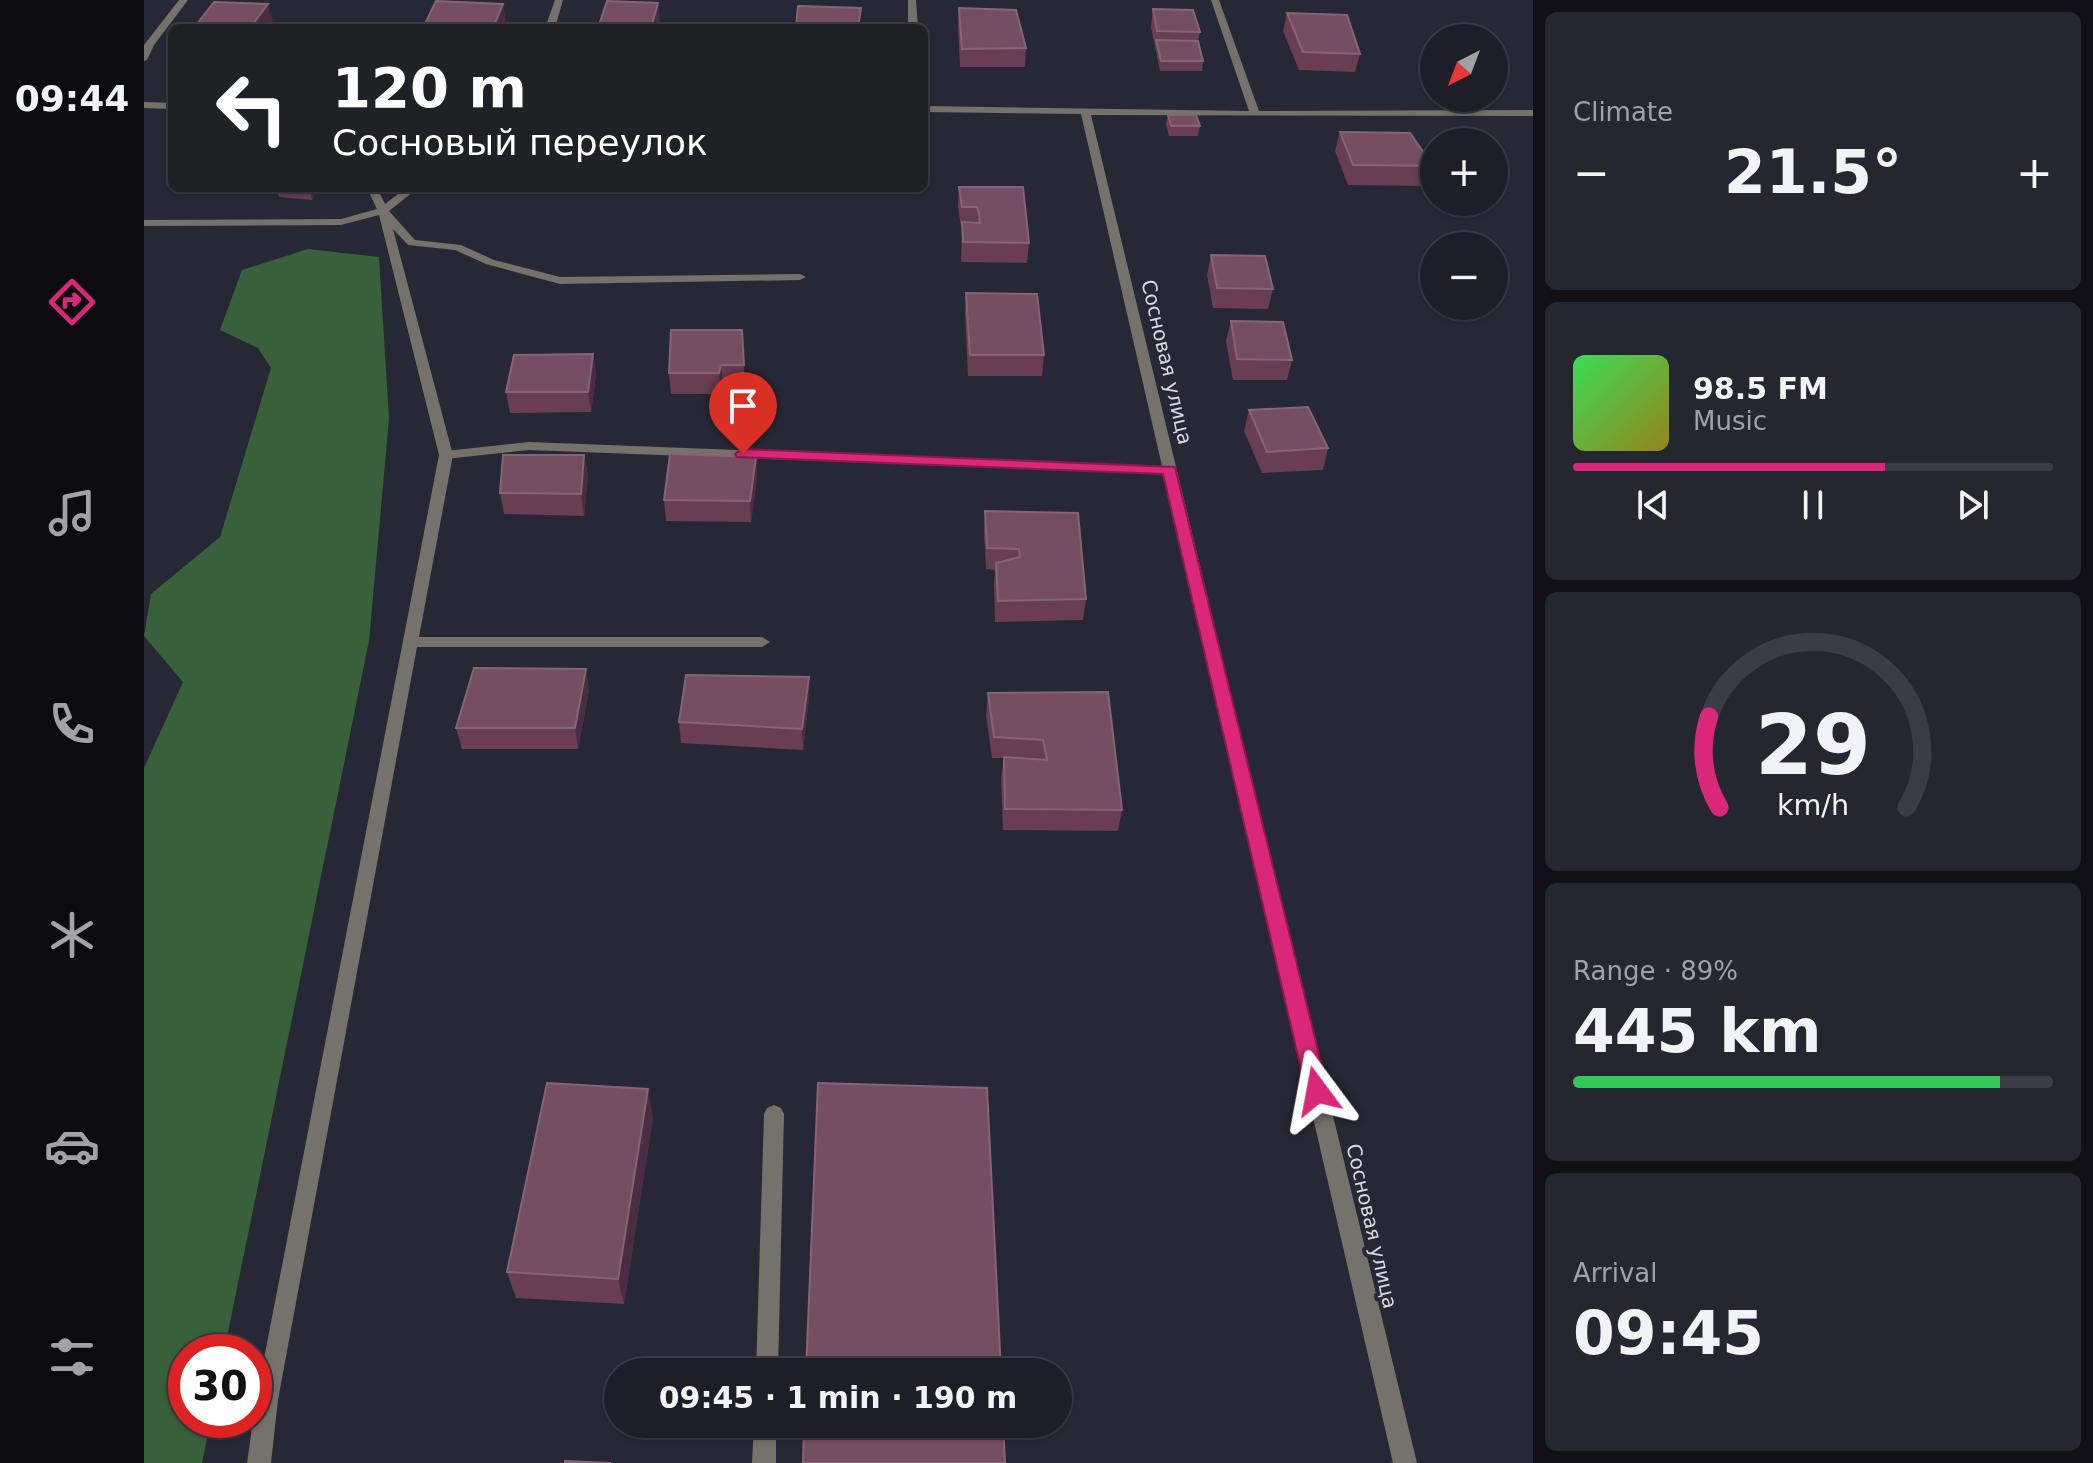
<!DOCTYPE html>
<meta charset="utf-8">
<style>
body{margin:0;font-family:"DejaVu Sans",sans-serif;background:#252730;color:#f1f3f6;height:100vh;display:flex;flex-direction:column;font-size:30px;white-space:nowrap}
*{box-sizing:border-box;margin:0}
p{font-size:26px;color:#a0a2a8}
.icon{flex:none;width:44px;height:44px;fill:none;stroke:currentColor;stroke-width:2;stroke-linecap:round;stroke-linejoin:round}
.map{position:relative;flex:1;overflow:hidden}
.side{display:flex;flex-direction:column;gap:12px;padding:12px;background:#101016;width:560px}
.side>*{flex:none}
.guide{position:absolute;left:24px;top:24px;width:760px;height:168px;border-radius:12px;box-shadow:0 2px 6px #0004,0 0 0 2px #3b3c45;background:#202124;color:#fff;overflow:hidden}
.needle{width:52px;rotate:222deg}
.tools{position:absolute;left:1276px;top:24px;display:grid;gap:16px}
.tools a{display:grid;place-items:center;width:88px;height:88px;border-radius:50%;background:#1d1e28;box-shadow:0 2px 6px #0004,0 0 0 2px #3b3c45;font-size:40px}
.speed{position:absolute;left:24px;top:1334px;display:flex;gap:16px;font-size:40px;font-weight:700;text-align:center}
.speed>*{display:grid;place-content:center;width:104px;height:104px;border-radius:50%;background:#1d1e28;box-shadow:0 2px 6px #0004,0 0 0 2px #3b3c45;line-height:1}
.speed .limit{border:12px solid #d22;background:#fff;color:#111}
.pin{position:absolute;display:grid;place-items:center;width:68px;height:68px;color:#fff;margin:-82px -34px;border-radius:50% 50% 50% 0;rotate:-45deg;box-shadow:0 0 8px #0007}
.pin .icon{rotate:45deg}
.me{position:absolute;width:88px;margin:-44px;rotate:347deg;stroke-linejoin:round;filter:drop-shadow(0 0 6px #0008)}
.turn{display:flex;align-items:center;gap:28px;height:168px;padding:0 32px;font-size:36px}
.turn .icon{width:104px;height:104px;stroke-width:2.5}
.turn b{display:block;font-size:56px;line-height:68px}
.big{font-size:60px;font-weight:700;line-height:1.1}
.side .widget{flex:1;display:flex;flex-direction:column;justify-content:center;gap:12px;min-width:0;padding:0 28px;border-radius:12px;background:#252730}
.side .dial{align-items:center;gap:0}
.dial svg{height:208px;overflow:visible;fill:none;stroke:#3b3c45;stroke-width:7;stroke-linecap:round;text-anchor:middle}
.dial text{fill:#f1f3f6;stroke:none}
.song{display:flex;align-items:center;gap:24px}
.cover{width:96px;height:96px;border-radius:12px;background:linear-gradient(135deg,hsl(130 70% 55%),hsl(50 70% 35%))}
.played{height:8px;border-radius:4px;background:linear-gradient(90deg,#db2777 65%,#3b3c45 65%)}
.keys{display:flex;justify-content:space-around;direction:ltr}
.heat{display:flex;justify-content:space-between;align-items:center;font-size:44px;direction:ltr}
.charge{height:12px;border-radius:6px;background:linear-gradient(90deg,#34c759 89%,#3b3c45 0)}
.trip{position:absolute;left:460px;top:1358px;width:468px;height:80px;border-radius:40px;background:#1d1e28;box-shadow:0 2px 6px #0004,0 0 0 2px #3b3c45;font-weight:700;line-height:80px;text-align:center}
main{display:flex;flex:1;min-height:0}
.tab-bar{display:flex;flex-direction:column;width:144px;justify-content:space-around;align-items:center;background:#0c0c10;color:#a0a2a8}
.tab-bar .icon{width:56px;height:56px}
.tab-bar .selected{color:#db2777}
.tab-bar b{font-size:36px;color:#f1f3f6}
.map>svg:first-child{display:block}
.forest{fill:#38603b}
.lines{fill:none;stroke-linecap:round;stroke-linejoin:round}
.service{fill:#74726b;fill-rule:evenodd}
.minor{fill:#74726b;fill-rule:evenodd}
.wall{fill:#693d52}
.shaded-wall{fill:#4a2d40}
.building{fill:#764e62;stroke:#856476;stroke-width:2}
.route{fill:#db2777;stroke:#8e194d;stroke-width:2}
.labels{text-anchor:middle;dominant-baseline:central;stroke-width:8;stroke-linejoin:round;paint-order:stroke}
.street-label{font-size:20px;fill:#dadbe4;stroke:#272835}
</style>
<main>
<nav class="tab-bar">
<b>09:44</b>
<svg class="icon selected" aria-label="directions" viewBox="0 0 24 24"><path d="M12 3l9 9-9 9-9-9zM9 14v-3h6M13 9l2 2-2 2"/></svg>
<svg class="icon" aria-label="music" viewBox="0 0 24 24"><path d="M9 18V5l10-2v13"/><circle cx="6" cy="18" r="3"/><circle cx="16" cy="16" r="3"/></svg>
<svg class="icon" aria-label="phone" viewBox="0 0 24 24"><path d="M5 4h4l2 5-3 2q2 4 5 5l2-3 5 2v4C11 20 4 13 5 4z"/></svg>
<svg class="icon" aria-label="climate" viewBox="0 0 24 24"><path d="M12 3v18M4 7l16 10M4 17L20 7"/></svg>
<svg class="icon" aria-label="car" viewBox="0 0 24 24"><path d="M5 17H2v-5l4-1 3-4h7l3 4 3 1v5h-3M9 17h6M6 11h13"/><circle cx="7" cy="17" r="2"/><circle cx="17" cy="17" r="2"/></svg>
<svg class="icon" aria-label="filters" viewBox="0 0 24 24"><path d="M4 7h16M4 17h16"/><circle cx="9" cy="7" r="2"/><circle cx="15" cy="17" r="2"/></svg>
</nav>
<div class="map">
<svg width="1389" height="1463" viewBox="0 0 1389 1463">
<rect width="100%" height="100%" fill="#272835"/>
<polygon class="forest" points="164,249 235,257 245,419 225,641 80,1352 42,1352 42,1420 67,1420 58,1463 0,1463 0,768 39,682 0,636 7,594 76,537 127,368 114,348 76,330 98,270"/>
<g class="lines">
<g class="service">
<polygon points="223,188 233,188 241,204 262,188 274,188 245,211 271,240 317,245 350,260 416,277 656,274 662,277 656,280 416,284 342,264 311,250 264,245 249,229 309,455 275,637 618,637 626,642 618,647 273,647 134,1400 127,1463 103,1463 112,1400 295,455 235,215 197,225 0,226 0,220 197,219 233,209"/>
<polygon points="630,1105 637,1108 640,1114 634,1372 612,1372 620,1114 623,1108"/>
<polygon points="610,1424 632,1424 632,1463 608,1463"/>
</g>
<g class="minor">
<polygon points="35,0 44,0 10,45 3,60 0,61 0,45"/>
<polygon points="411,0 419,0 411,28 401,28"/>
<polygon points="764,0 772,0 774,28 764,28"/>
<polygon points="1067,0 1075,0 1115,111 1389,110 1389,116 947,115 1273,1463 1249,1463 1020,474 385,450 302,459 295,455 302,451 385,442 1018,466 937,114 780,112 780,106 1105,111"/>
<polygon points="0,102 28,103 28,109 0,108"/>
</g>
</g>
<g class="wall">
<polygon points="815,8 882,48 881,67 816,67 814,26"/>
<polygon points="1009,9 1056,32 1054,41 1059,61 1058,71 1016,71 1007,27"/>
<polygon points="1143,13 1216,54 1211,72 1155,70 1139,31"/>
<polygon points="1024,115 1056,126 1054,136 1025,136 1022,124"/>
<polygon points="1196,132 1289,166 1283,186 1204,185 1191,151"/>
<polygon points="815,187 885,243 883,263 817,262 818,226 817,226 814,207"/>
<polygon points="132,188 175,188 168,200 135,197"/>
<polygon points="1067,255 1129,289 1124,309 1069,308 1063,275"/>
<polygon points="822,293 900,355 898,376 824,376 821,313"/>
<polygon points="1087,321 1148,360 1143,380 1089,380 1082,341"/>
<polygon points="598,330 601,386 579,386 577,394 527,394 525,373"/>
<polygon points="449,354 452,374 447,412 366,413 362,392"/>
<polygon points="1105,410 1184,448 1179,470 1118,473 1100,431"/>
<polygon points="440,455 444,476 440,516 360,514 356,493"/>
<polygon points="612,457 613,478 607,522 522,521 520,500"/>
<polygon points="841,511 942,599 939,620 851,622 850,584 851,570 842,569 840,532"/>
<polygon points="665,677 665,698 659,750 537,743 535,722"/>
<polygon points="445,690 434,749 318,749 312,728"/>
<polygon points="964,692 978,810 974,831 859,830 857,778 860,758 848,758 842,715 844,693"/>
<polygon points="509,1117 480,1304 372,1298 363,1272"/>
</g>
<g class="shaded-wall">
<polygon points="514,3 516,21 514,28 507,28"/>
<polygon points="124,4 129,22 124,28 106,28"/>
<polygon points="359,4 362,22 359,28 349,28"/>
<polygon points="165,188 175,188 168,200"/>
<polygon points="449,354 452,374 447,412 444,392"/>
<polygon points="577,365 579,386 577,394 575,373"/>
<polygon points="440,455 444,476 440,516 437,494"/>
<polygon points="612,457 613,478 607,522 606,501"/>
<polygon points="442,669 445,690 434,749 431,728"/>
<polygon points="665,677 665,698 659,750 658,729"/>
<polygon points="504,1089 509,1117 480,1304 474,1279"/>
</g>
<g class="building">
<polygon points="292,1 359,4 349,28 279,28"/>
<polygon points="463,1 514,3 507,28 454,28"/>
<polygon points="70,2 124,4 106,28 50,28"/>
<polygon points="654,6 717,8 714,28 652,28"/>
<polygon points="815,8 872,10 882,48 818,49"/>
<polygon points="1009,9 1049,10 1056,32 1013,31"/>
<polygon points="1143,13 1203,15 1216,54 1159,52"/>
<polygon points="1012,40 1054,41 1059,61 1017,61"/>
<polygon points="1024,115 1052,115 1056,126 1027,126"/>
<polygon points="1196,132 1266,133 1289,166 1209,165"/>
<polygon points="815,187 879,187 885,243 819,242 818,222 836,223 835,214 833,207 818,207"/>
<polygon points="1067,255 1121,256 1129,289 1073,288"/>
<polygon points="822,293 893,294 900,355 826,355"/>
<polygon points="1087,321 1139,322 1148,360 1093,359"/>
<polygon points="527,330 598,330 600,365 577,365 575,373 525,373"/>
<polygon points="449,354 444,392 362,392 370,355"/>
<polygon points="1164,407 1184,448 1123,452 1105,410"/>
<polygon points="526,454 612,457 606,501 520,500"/>
<polygon points="359,455 440,455 437,494 356,493"/>
<polygon points="841,511 934,513 942,599 854,601 852,563 876,557 875,549 843,548"/>
<polygon points="330,668 442,669 431,728 312,728"/>
<polygon points="542,675 665,677 658,729 535,722"/>
<polygon points="964,692 978,810 861,809 860,757 903,760 899,740 850,737 844,693"/>
<polygon points="403,1083 504,1089 474,1279 363,1272"/>
<polygon points="674,1083 843,1088 857,1372 662,1372"/>
<polygon points="660,1424 859,1424 861,1463 659,1463"/>
<polygon points="421,1461 467,1463 421,1463"/>
</g>
<polygon class="route" points="599,449 1031,467 1184,1091 1181,1098 1173,1100 1165,1098 1162,1091 1019,474 593,457 591,454"/>
<g class="labels">
<g class="street-label">
<text transform="translate(1023 362) rotate(77)">Сосновая улица</text>
<text transform="translate(1228 1226) rotate(77)">Сосновая улица</text>
</g>
</g>
</svg>
<div class="tools">
<a><svg class="needle" viewBox="-14 -14 28 28"><path d="M0-13l5 13h-10z" fill="#e53935"/><path d="M0 13l5-13h-10z" fill="#a0a2a8"/></svg></a>
<a>+</a>
<a>−</a>
</div>
<div class="speed"><div class="limit">30</div></div>
<div class="pin" style="left:599px;top:454px;background:#d93025"><svg class="icon" aria-label="arrive" viewBox="0 0 24 24"><path d="M6 21V4h12l-3 4 3 4H6"/></svg></div>
<svg class="me" style="left:1173px;top:1091px" viewBox="-20 -20 40 40"><path d="M0-17L14 15 0 8-14 15z" fill="#db2777" stroke="#fff" stroke-width="4"/></svg>
<div class="trip">09:45 · 1 min · 190 m</div>
<div class="guide">
<div class="turn"><svg class="icon" aria-label="left" viewBox="0 0 24 24"><path d="M17 20v-9H6M10 6l-5 5 5 5"/></svg><div><b>120 m</b>Сосновый переулок</div></div>
</div>
</div>
<section class="side">
<div class="widget"><p>Climate</p>
<div class="heat"><a>−</a><b class="big">21.5°</b><a>+</a></div>
</div>
<div class="widget">
<div class="song"><i class="cover"></i><div><b>98.5 FM</b><p>Music</p></div></div>
<div class="played"></div>
<div class="keys"><svg class="icon" aria-label="previous" viewBox="0 0 24 24"><path d="M18 5L8 12l10 7zM5 5v14"/></svg><svg class="icon" aria-label="pause" viewBox="0 0 24 24"><path d="M8 5v14M16 5v14"/></svg><svg class="icon" aria-label="next" viewBox="0 0 24 24"><path d="M6 5l10 7-10 7zM19 5v14"/></svg></div>
</div>
<div class="widget dial"><svg viewBox="0 0 100 80">
<path d="M14 69A42 42 0 1 1 86 69"/>
<path d="M14 69A42 42 0 0 1 10 34" stroke="#db2777"/>
<text x="50" y="56" font-size="32" font-weight="700">29</text>
<text x="50" y="72" font-size="11">km/h</text>
</svg></div>
<div class="widget"><p>Range · 89%</p><b class="big">445 km</b><div class="charge"></div></div>
<div class="widget"><p>Arrival</p><b class="big">09:45</b></div>
</section>
</main>
